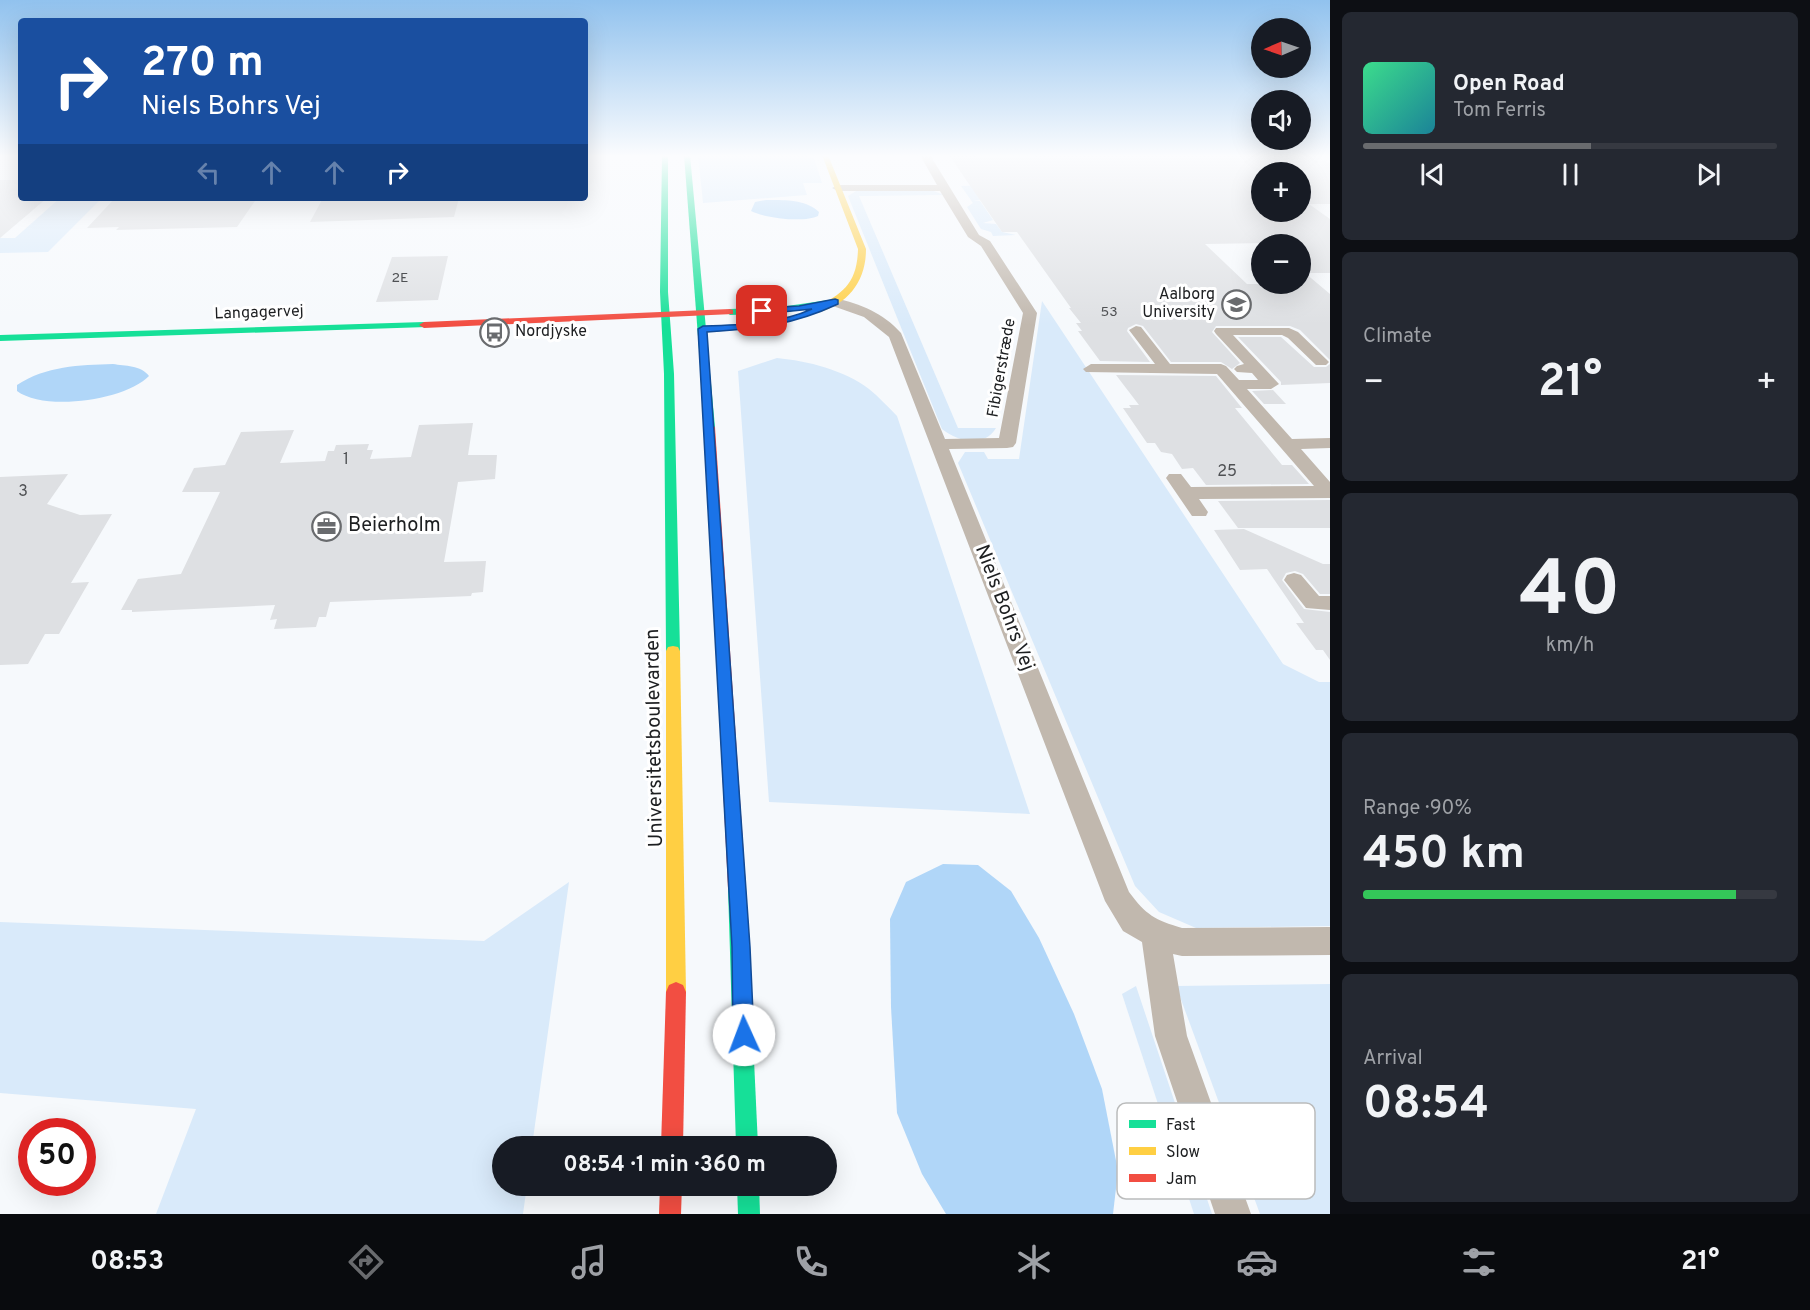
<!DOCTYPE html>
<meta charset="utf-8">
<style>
body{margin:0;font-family:Overpass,sans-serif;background:#242831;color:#f1f3f6;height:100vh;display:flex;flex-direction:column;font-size:22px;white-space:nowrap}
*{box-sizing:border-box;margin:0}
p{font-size:20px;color:#9ea1a6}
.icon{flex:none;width:33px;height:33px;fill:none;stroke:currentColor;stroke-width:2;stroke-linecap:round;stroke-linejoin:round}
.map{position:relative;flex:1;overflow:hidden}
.drawer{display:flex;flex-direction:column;gap:12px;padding:12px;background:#0d0f14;width:480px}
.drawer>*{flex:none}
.top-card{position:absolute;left:18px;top:18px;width:570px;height:183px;border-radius:6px;box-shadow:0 6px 24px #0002;background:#1a4fa0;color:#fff;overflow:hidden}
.needle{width:39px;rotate:268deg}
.buttons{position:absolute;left:1251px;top:18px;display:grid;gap:12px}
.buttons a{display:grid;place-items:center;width:60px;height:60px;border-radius:50%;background:#171b24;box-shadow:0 6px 24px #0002;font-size:30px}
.speed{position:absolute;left:18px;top:1118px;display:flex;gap:12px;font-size:30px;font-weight:700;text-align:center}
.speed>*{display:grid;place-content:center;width:78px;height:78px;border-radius:50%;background:#171b24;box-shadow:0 6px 24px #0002;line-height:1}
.speed .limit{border:9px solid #d22;background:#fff;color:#111}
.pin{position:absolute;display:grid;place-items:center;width:51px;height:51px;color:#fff;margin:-26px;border-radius:12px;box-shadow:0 3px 9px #0006}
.me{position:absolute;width:66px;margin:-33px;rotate:358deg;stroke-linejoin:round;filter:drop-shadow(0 0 4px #0008)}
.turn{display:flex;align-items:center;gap:21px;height:126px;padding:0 24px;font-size:27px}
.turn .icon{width:78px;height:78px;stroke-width:2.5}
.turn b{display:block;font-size:42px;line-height:51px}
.lanes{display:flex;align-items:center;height:57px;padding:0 24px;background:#0003;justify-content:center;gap:30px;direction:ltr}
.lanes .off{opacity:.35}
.big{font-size:45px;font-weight:700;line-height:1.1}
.drawer .card{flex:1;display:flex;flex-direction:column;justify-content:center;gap:9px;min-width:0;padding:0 21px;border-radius:9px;background:#242831}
.drawer .dial{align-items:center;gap:0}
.dial b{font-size:78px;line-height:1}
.song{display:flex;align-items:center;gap:18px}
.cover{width:72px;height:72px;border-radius:9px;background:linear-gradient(135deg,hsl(150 70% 55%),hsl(190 70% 35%))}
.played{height:6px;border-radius:3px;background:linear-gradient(90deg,#696b6e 55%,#363941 55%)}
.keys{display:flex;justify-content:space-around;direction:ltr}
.heat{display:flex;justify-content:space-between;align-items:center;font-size:33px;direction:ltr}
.charge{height:9px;border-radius:4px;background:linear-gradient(90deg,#34c759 90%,#363941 0)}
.trip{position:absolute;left:492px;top:1136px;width:345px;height:60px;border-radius:30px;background:#171b24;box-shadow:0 6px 24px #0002;font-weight:700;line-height:60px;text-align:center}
.tab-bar{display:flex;height:96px;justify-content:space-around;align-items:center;background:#090b0e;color:#9ea1a6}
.tab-bar .icon{width:42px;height:42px}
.tab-bar .selected{color:#696b6e}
.tab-bar b{font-size:27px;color:#f1f3f6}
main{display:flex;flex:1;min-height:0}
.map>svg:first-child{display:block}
.green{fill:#d9eafa}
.water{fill:#b0d6f8}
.building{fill:#dee0e3;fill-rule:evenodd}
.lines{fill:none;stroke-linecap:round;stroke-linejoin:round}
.street{fill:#c1b8ae;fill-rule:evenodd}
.fast{fill:#16e098;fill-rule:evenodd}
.slow{fill:#ffcf43;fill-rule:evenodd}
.jam{fill:#f24e42;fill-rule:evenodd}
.route{fill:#1a73e8;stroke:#114b97;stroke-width:1.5}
.labels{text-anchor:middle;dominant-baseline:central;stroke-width:6;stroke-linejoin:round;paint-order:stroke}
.far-number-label{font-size:14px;fill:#4f5154}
.far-poi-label{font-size:16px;fill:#1d1f21;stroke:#fff;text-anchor:end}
.far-street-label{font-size:16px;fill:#1d1f21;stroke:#fff}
.number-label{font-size:16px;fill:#4f5154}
.poi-label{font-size:20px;fill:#1d1f21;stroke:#fff;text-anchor:start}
.street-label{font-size:20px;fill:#1d1f21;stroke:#fff}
.key{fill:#fff;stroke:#bbbcbc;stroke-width:1.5}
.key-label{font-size:16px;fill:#1d1f21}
</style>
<main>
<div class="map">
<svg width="1330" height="1214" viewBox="0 0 1330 1214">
<rect width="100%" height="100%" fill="#f6f9fc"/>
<g class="green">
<polygon points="698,155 807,155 808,158 814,158 822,183 803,183 807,195 703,203"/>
<polygon points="992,185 984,200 973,200 980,201 993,220 983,223 996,224 1002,232 1016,235 993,236 991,232 981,229 967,207 973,203 961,186"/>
<path d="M931,190L944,195L859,196L958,428H996C984,448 958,442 942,429L848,196L856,191Z"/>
<polygon points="60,198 102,198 48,252 0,253 0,238 15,238"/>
<polygon points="1042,301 1283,664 1319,682 1330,682 1330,926 1196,928 1159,912 1135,886 958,463 965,452 984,452 988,459 1019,459"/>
<path d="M777,358C808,361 844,370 869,389C879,397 888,407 897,416L1030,814L769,802L738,371Z"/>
<polygon points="569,882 532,1146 502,1146 502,1185 527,1185 523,1214 156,1214 196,1109 0,1093 0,922 484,941"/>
<polygon points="1330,984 1330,1214 1260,1214 1176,986"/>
<polygon points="1136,986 1212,1214 1194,1214 1122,994"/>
</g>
<g class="water">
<path d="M766,200C783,200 806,199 819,212L818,216C804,223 765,218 751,211L755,202Z"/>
<path d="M113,364C125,366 141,365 149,376C126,400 45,412 17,391V385C46,366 79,365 113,364Z"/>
<polygon points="943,864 978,865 1011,891 1039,938 1074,1014 1102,1089 1118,1171 1113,1214 946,1214 922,1174 897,1113 891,1007 890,919 906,882"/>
</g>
<g class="building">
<path d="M949,155H974L976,158H1035L1033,155H1316L1330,164V204H1309L1330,219V273H1305L1330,294V360L1300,330L1290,326H1216L1212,332L1240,363L1232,369L1221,362H1171L1143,326L1136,324L1128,328L1127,331L1150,362L1100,361L1078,331H1082L1076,323H1081L1069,308H1071L1017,232H1002ZM1262,172H1300V212H1262ZM1267,243L1300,244V284H1247L1205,244Z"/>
<polygon points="0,180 21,180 21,198 47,198 0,238"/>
<polygon points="115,198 257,198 237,227 116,230 119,227 87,228"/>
<polygon points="323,198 459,198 454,217 310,222"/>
<polygon points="448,256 438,300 376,302 392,257"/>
<polygon points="1238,337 1281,337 1314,367 1326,367 1330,364 1330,383 1281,385 1281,382"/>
<polygon points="1116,375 1216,376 1242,408 1235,408 1282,465 1292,465 1309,484 1206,485 1193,468 1182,469 1172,454 1161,452 1155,443 1147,443 1123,408 1131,408 1129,405 1139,405"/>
<polygon points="1273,390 1286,404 1264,404 1252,391"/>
<polygon points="473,423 468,455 497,455 495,479 458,482 444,562 486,561 483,592 472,593 471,596 330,602 326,617 319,617 316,627 274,629 277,619 270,620 275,605 132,612 132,610 121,610 138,579 181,574 220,492 182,492 194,468 225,465 241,432 294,430 280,463 325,461 328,451 334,451 336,445 369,444 367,450 373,450 370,459 411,457 419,425"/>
<polygon points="68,474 47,504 80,515 112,514 71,583 89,582 59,634 45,634 28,664 0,665 0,477"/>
<polygon points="1330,500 1330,528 1238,528 1218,501"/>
<polygon points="1244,529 1323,564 1330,564 1330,594 1320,594 1303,574 1295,571 1286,573 1282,580 1304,609 1330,612 1330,660 1323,650 1316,650 1296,623 1304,623 1267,569 1240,570 1214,530"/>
</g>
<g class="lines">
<g class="street">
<path d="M920,155H930L979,235L990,241L1037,313L1016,443L1013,447L1007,448L949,449L1129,892C1146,915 1155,920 1182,928L1330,927V955L1182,956L1173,954L1187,1036L1251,1214H1215L1155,1036L1142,942L1123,931L1105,901L889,337L864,317L830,305L828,302L835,298C861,304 883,313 901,333L945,439L999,438L1023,313L981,246L968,237L940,191H838L832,188L838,185H937Z"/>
<polygon points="1136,326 1141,327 1170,364 1221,364 1226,366 1239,380 1258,380 1252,373 1237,372 1234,369 1237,366 1244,364 1216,334 1214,331 1216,328 1289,328 1298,332 1326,359 1329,362 1326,365 1316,365 1288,338 1282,335 1233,335 1279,384 1271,389 1247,389 1292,439 1330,438 1330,448 1301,449 1330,482 1330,498 1199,499 1208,512 1206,516 1192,516 1166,478 1169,474 1181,474 1191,487 1314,486 1217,374 1086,372 1083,369 1091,364 1155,364 1129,330"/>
<polygon points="1294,573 1301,575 1319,596 1330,596 1330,610 1306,608 1284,580 1287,575"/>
</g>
<g class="fast">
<polygon points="662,155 668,155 668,292 674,374 680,651 678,655 668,655 666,651 664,374 660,292"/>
<polygon points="684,155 690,155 715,427 710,430 705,427"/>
<polygon points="835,299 839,302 838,304 780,313 730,315 726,312 730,309 780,307"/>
<polygon points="424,322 427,323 427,327 0,341 0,335"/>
<polygon points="737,880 743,882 746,888 758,1146 736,1146 728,888 731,882"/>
<polygon points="737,1185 759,1185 760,1214 738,1214"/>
</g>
<g class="slow">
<path d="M822,155H828L866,249C866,281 849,303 818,313L815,312V308C844,293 857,283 858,249Z"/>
<polygon points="673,646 678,647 680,651 686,992 683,999 676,1002 669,999 666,992 666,651 668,647"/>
</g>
<g class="jam">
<polygon points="730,309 733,310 733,314 424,328 419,325 424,322"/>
<polygon points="710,424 715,427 746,888 743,894 737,896 731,894 728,888 705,427"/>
<polygon points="676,982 683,985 686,992 683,1146 661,1146 666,992 669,985"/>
<polygon points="660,1185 682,1185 681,1214 659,1214"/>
</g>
</g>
<linearGradient id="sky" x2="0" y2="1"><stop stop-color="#91c2ee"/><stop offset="0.48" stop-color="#fbfcfe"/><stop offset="1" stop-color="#fbfcfe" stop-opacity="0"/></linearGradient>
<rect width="1330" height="325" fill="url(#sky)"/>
<path class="route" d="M835,299L838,300V304C793,325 757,329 707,332L750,947L754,1035L751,1042L744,1045L736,1042L733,1035L732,947L698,329L703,326C739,325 779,324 812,309L762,314L758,311L762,308L799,306Z"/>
<defs>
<symbol id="university-ring" viewBox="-11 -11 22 22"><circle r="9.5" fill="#fff" stroke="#696b6e" stroke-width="1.5"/><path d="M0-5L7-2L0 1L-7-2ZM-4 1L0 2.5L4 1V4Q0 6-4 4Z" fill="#696b6e"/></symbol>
<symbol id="bus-ring" viewBox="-11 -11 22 22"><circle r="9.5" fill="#fff" stroke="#696b6e" stroke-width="1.5"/><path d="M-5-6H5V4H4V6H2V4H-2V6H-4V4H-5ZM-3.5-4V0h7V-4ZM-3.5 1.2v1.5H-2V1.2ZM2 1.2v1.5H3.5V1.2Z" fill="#696b6e"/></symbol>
<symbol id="office-ring" viewBox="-11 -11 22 22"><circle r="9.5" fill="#fff" stroke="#696b6e" stroke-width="1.5"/><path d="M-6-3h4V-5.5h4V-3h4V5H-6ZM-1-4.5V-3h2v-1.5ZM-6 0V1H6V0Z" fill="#696b6e"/></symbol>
</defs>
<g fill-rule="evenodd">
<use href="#university-ring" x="1220" y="288" width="33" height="33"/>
<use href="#bus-ring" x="478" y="316" width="33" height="33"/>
<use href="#office-ring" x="310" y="510" width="33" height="33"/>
</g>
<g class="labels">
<g class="far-number-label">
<text x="400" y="278">2E</text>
<text x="1109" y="312">53</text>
</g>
<g class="far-poi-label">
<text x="1215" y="295">Aalborg<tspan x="1215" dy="18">University</tspan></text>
<text x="515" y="332" text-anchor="start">Nordjyske</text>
</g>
<g class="far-street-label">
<text transform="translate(259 313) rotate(-2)">Langagervej</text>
<text transform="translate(1002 368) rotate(-80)">Fibigerstræde</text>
</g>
<g class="number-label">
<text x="346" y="460">1</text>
<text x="1227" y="472">25</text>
<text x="23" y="492">3</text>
</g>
<g class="poi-label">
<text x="348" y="526">Beierholm</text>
</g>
<g class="street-label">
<text transform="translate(1004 608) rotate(69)">Niels Bohrs Vej</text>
<text transform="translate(655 738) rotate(-91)">Universitetsboulevarden</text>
</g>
</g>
<rect x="1117" y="1103" width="198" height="96" rx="9" class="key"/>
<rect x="1129" y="1120" width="27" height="8" fill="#16e098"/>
<rect x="1129" y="1147" width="27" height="8" fill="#ffcf43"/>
<rect x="1129" y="1174" width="27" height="8" fill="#f24e42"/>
<g class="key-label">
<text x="1166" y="1130">Fast</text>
<text x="1166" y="1157">Slow</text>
<text x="1166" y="1184">Jam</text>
</g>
</svg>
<div class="buttons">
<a><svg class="needle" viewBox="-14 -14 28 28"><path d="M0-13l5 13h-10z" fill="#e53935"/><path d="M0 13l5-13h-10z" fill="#9ea1a6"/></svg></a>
<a><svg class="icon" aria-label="sound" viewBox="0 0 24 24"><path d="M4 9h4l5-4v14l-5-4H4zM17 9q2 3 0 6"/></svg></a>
<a>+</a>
<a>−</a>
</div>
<div class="speed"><div class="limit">50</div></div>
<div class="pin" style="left:762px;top:311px;background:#d93025"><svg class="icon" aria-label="arrive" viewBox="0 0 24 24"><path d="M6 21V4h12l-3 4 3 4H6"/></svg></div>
<svg class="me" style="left:744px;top:1035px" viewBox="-20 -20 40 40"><circle r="19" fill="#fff"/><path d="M0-13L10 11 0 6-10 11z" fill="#1a73e8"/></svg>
<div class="trip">08:54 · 1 min · 360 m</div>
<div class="top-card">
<div class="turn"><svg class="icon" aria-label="right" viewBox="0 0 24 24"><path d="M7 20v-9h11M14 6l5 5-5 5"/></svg><div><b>270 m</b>Niels Bohrs Vej</div></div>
<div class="lanes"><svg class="icon off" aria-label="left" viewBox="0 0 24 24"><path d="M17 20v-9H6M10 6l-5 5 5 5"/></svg><svg class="icon off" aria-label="ahead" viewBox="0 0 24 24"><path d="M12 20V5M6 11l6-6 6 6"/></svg><svg class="icon off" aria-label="ahead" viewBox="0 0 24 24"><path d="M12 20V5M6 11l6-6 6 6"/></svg><svg class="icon" aria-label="right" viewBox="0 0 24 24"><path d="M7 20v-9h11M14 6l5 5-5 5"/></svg></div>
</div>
</div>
<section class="drawer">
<div class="card">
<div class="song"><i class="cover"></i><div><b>Open Road</b><p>Tom Ferris</p></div></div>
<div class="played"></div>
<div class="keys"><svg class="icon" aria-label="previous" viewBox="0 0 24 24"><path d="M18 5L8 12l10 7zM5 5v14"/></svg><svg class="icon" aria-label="pause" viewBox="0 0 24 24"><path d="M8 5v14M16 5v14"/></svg><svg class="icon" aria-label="next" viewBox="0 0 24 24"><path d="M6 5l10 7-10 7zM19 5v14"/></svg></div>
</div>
<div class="card"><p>Climate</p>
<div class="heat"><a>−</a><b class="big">21°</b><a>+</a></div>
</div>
<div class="card dial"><b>40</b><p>km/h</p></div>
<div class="card"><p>Range · 90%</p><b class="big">450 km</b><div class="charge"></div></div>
<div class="card"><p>Arrival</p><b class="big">08:54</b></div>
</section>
</main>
<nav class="tab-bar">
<b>08:53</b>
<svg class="icon selected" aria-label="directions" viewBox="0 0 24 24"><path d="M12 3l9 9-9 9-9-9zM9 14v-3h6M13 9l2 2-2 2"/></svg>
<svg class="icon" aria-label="music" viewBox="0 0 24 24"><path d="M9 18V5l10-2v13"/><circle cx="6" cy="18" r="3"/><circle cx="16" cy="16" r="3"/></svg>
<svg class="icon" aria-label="phone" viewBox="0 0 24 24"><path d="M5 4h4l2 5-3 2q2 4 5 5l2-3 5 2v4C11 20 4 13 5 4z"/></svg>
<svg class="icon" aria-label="climate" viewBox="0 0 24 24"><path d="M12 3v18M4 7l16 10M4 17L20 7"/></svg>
<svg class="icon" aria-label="car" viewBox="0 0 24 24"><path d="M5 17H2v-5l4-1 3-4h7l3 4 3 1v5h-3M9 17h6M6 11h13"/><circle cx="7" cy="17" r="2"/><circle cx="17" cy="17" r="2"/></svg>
<svg class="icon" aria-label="filters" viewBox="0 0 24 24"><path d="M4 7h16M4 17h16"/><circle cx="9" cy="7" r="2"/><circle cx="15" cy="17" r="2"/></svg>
<b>21°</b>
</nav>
